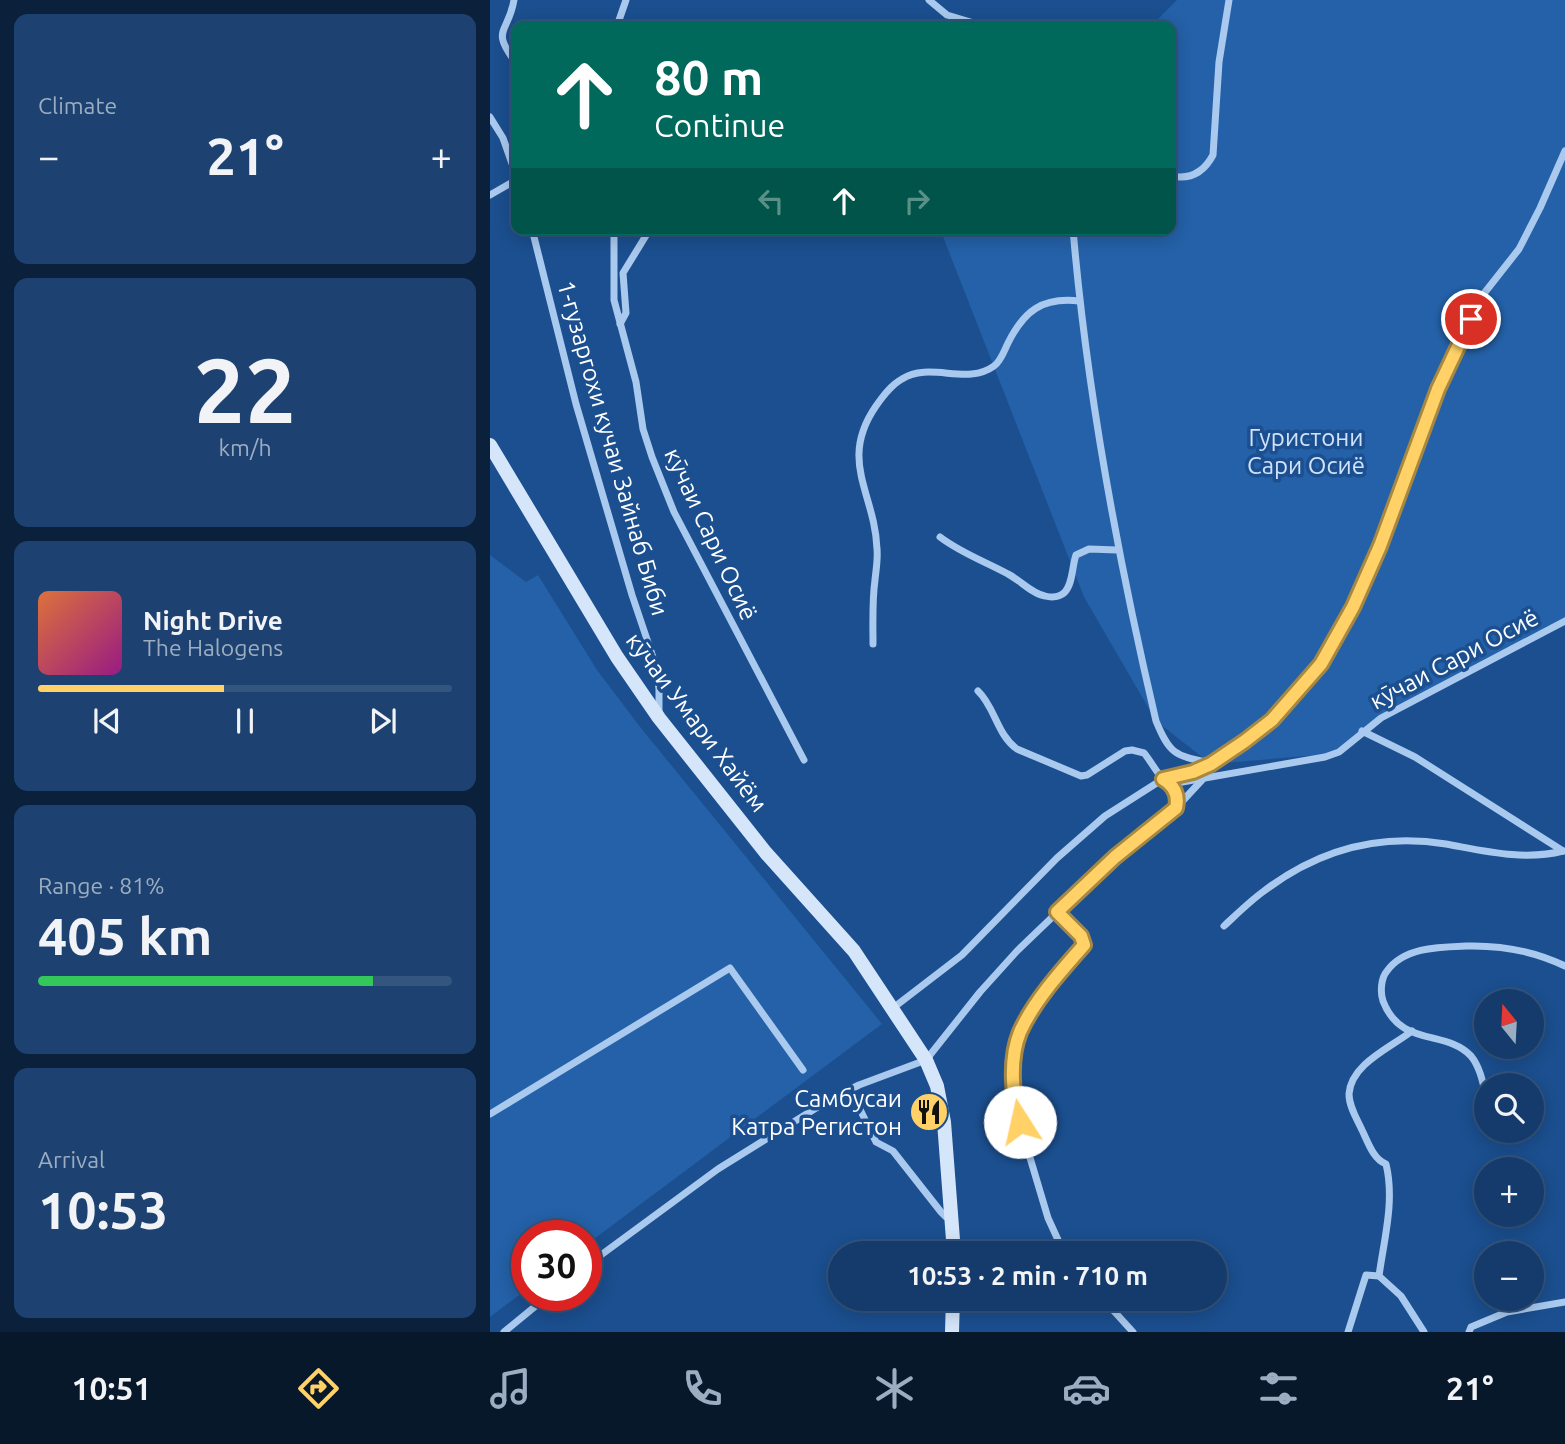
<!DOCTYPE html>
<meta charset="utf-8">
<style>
body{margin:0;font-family:Ubuntu,sans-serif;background:#1d4271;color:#f1f3f6;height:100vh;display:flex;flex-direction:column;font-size:26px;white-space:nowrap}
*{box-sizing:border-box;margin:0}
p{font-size:23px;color:#9dadc1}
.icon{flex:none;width:38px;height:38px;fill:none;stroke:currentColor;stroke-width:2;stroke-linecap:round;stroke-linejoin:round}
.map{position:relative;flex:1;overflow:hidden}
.panel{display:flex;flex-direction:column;gap:14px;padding:14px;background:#0b203b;width:490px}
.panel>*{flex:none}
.banner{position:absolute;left:21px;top:21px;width:665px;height:214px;border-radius:14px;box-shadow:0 4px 18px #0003,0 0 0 2px #33557e;background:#00695c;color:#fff;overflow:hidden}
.needle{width:46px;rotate:342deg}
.buttons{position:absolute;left:984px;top:989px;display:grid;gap:14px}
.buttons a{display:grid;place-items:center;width:70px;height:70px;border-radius:50%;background:#143b6b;box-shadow:0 4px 18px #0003,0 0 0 2px #33557e;font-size:35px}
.speed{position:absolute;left:21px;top:1220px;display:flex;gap:14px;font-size:35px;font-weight:700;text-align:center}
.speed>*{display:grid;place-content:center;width:91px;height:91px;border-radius:50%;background:#143b6b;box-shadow:0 4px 18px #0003,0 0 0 2px #33557e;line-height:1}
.speed .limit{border:10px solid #d22;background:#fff;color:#111}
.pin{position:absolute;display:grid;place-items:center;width:60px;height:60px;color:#fff;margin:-30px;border:4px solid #fff;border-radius:50%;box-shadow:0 2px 7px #0007}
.me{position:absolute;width:77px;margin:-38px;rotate:350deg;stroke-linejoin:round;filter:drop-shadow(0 0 5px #0008)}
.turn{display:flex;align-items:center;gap:24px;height:147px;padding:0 28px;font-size:32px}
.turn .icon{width:91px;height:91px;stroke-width:2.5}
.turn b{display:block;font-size:49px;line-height:60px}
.lanes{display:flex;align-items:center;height:66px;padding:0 28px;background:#0003;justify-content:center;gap:35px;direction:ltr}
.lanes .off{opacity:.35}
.big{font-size:52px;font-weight:600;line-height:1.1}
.panel .card{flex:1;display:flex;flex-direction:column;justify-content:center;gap:10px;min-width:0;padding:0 24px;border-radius:14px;background:#1d4271}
.panel .dial{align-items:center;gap:0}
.dial b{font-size:91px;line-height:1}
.song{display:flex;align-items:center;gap:21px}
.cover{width:84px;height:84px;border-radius:10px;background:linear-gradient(135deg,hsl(20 70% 55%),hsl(310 70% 35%))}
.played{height:7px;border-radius:4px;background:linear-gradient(90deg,#ffd166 45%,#33557e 45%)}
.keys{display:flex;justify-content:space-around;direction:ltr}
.heat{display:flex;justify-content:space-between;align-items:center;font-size:38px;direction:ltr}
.charge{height:10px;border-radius:5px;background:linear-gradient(90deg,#34c759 81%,#33557e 0)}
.trip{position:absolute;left:338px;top:1241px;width:399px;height:70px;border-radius:35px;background:#143b6b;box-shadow:0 4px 18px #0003,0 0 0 2px #33557e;font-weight:600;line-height:70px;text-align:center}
.menu{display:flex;height:112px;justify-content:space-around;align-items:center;background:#08182b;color:#9dadc1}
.menu .icon{width:49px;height:49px}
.menu .selected{color:#ffd166}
.menu b{font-size:32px;color:#f1f3f6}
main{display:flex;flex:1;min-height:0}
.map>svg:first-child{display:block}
.green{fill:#2461a8}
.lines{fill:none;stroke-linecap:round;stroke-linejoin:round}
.minor{stroke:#a9c9ee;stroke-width:7}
.secondary{stroke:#d6e6fa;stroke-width:14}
.route-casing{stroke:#a68842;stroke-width:18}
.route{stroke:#ffd166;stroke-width:12}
.labels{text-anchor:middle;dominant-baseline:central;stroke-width:7;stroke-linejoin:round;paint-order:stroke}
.park-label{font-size:24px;fill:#cfe3fa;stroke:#1b4f8f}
.street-label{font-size:24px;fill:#fff;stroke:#1b4f8f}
.poi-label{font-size:24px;fill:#fff;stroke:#1b4f8f;text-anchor:end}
</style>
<main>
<section class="panel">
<div class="card"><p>Climate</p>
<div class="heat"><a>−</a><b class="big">21°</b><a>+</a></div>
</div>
<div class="card dial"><b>22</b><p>km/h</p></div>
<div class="card">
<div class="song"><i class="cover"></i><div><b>Night Drive</b><p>The Halogens</p></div></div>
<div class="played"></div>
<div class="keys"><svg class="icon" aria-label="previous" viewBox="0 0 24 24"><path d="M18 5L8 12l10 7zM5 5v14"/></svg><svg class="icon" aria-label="pause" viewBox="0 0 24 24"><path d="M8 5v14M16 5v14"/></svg><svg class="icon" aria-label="next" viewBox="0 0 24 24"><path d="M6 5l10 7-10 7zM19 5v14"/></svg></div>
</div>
<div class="card"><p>Range · 81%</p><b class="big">405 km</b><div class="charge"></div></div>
<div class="card"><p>Arrival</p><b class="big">10:53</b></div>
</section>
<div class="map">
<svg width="1075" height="1332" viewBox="0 0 1075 1332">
<rect width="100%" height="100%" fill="#1b4f8f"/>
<g class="green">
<polygon points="687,0 1075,0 1075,619 891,718 841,754 721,764 666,721 594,597 450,229 681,229 681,26 661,26"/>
<polygon points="0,555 36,582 48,575 107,670 151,728 392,1024 96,1245 96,1236 37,1236 37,1289 0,1317"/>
</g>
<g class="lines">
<g class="minor">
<path d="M24,0C18,35 0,28 26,63"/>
<polyline points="439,0 457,15 494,26"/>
<polyline points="127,26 136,0"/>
<polyline points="0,117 13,138 26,175"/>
<path d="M681,176C700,180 714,172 723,155L729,62L739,0"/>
<polyline points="0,195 26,180"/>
<polyline points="42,229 86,404 142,595 166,666 169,689 169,714"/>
<polyline points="124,229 124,300 146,382 153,429 162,457 184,512 314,760"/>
<path d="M583,229C597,395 628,559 666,721C680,755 685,755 720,763"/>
<polyline points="130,324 136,313 133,273 160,229"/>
<path d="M450,537C471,553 494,561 518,574C530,580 542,594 555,596C562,598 570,597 575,592C583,583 582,566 586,555L599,549L627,550"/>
<path d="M383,644C383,623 382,601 385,580C386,569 388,560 387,549C385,493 348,461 386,406C393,396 401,385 412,379C440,361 477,386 504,366C511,361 514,351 518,343C534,311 552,297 589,301"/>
<path d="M488,691C505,707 507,735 527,749L591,776L597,775L635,751L642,750L654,753C660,760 665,770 672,778C682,788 690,790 686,808"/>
<polyline points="872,731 925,757 1073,851"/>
<polyline points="681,784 835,757 849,752 891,718 1075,621"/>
<polyline points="567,912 591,936 594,945 545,1009 529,1034 523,1065 524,1104 558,1218 574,1253"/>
<path d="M734,926C747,914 760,901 774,891C828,850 889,833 956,844C995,851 1034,861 1073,851"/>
<polyline points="403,1008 472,955 567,858 615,816 673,779 703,772 721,764 755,741 782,720 831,664 863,607 890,546 948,389 992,296 1029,249 1050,208 1075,151"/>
<path d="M922,1031C900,1048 861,1064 859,1094C859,1107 867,1119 872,1130C878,1142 883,1159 896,1164C905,1201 894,1239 889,1276L911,1296L934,1332"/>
<polyline points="360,1089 386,1142 403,1151 451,1212 456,1217 462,1217"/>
<path d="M996,1096C993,1083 990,1067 981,1056C956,1029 911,1048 893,1001C890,992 891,978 897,971C914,947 949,947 976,946C1011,945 1044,951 1075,966"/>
<polyline points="0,1114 240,968 313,1070"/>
<polyline points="96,1266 228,1169 339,1100 369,1085 436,1060 490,992 527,951 625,857 686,808 712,780"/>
<polyline points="612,1298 643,1332"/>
<polyline points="14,1332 59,1295"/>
<polyline points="858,1332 876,1275 889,1276"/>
<polyline points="979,1332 981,1327 1017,1312 1075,1302"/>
</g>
<g class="secondary">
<polyline points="0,445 127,657 169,718 276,853 364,951 436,1060 447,1086 454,1122 464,1253"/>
<polyline points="462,1332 463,1298"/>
</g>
</g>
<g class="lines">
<defs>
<path id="route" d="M530,1122C522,1096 519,1059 530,1032C544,1001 571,971 594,945L591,936L567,912L625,857L686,808C689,795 684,785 673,779L703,772L721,764L755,741L782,720L831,664L863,607L890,546L948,389L981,319"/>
</defs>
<use href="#route" class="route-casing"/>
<use href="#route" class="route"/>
</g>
<defs>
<symbol id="restaurant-disc" viewBox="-11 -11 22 22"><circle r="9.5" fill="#ffd166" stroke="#1b4f8f"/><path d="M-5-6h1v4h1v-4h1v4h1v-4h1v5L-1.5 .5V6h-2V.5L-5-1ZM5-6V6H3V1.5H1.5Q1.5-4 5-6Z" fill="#111"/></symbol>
</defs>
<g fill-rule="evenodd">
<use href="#restaurant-disc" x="417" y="1090" width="44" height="44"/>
</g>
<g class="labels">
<g class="park-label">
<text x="816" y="437">Гуристони<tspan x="816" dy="28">Сари Осиё</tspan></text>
</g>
<g class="street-label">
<text transform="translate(123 448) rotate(74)">1-гузаргохи кучаи Зайнаб Биби</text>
<text transform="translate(221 534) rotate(65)">кӯчаи Сари Осиё</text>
<text transform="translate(964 659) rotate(-28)">кӯчаи Сари Осиё</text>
<text transform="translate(207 722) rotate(53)">кӯчаи Умари Хайём</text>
</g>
<g class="poi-label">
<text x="412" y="1098">Самбусаи<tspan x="412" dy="28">Катра Регистон</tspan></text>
</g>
</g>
</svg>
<div class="buttons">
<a><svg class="needle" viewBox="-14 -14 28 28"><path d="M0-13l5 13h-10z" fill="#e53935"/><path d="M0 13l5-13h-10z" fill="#9dadc1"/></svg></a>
<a><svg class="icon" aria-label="search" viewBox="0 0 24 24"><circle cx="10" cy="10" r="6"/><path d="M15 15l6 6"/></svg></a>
<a>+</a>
<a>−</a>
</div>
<div class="speed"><div class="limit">30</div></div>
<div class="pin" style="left:981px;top:319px;background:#d93025"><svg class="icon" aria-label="arrive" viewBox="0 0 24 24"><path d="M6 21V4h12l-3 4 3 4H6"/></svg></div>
<svg class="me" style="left:530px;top:1122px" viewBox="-20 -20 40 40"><circle r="19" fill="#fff"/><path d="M0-13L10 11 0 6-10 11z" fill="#ffd166"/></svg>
<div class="trip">10:53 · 2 min · 710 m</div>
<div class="banner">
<div class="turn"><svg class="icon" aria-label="ahead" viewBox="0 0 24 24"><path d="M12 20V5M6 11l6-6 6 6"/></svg><div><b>80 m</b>Continue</div></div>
<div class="lanes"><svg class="icon off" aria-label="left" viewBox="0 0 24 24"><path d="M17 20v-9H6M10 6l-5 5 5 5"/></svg><svg class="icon" aria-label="ahead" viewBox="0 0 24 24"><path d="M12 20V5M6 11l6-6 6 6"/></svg><svg class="icon off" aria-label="right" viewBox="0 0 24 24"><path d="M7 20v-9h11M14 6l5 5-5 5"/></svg></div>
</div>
</div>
</main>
<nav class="menu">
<b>10:51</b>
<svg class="icon selected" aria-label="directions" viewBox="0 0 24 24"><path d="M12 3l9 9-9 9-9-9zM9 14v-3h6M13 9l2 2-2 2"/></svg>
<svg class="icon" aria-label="music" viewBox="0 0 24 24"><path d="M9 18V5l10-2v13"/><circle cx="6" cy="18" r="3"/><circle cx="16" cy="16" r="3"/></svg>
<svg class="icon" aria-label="phone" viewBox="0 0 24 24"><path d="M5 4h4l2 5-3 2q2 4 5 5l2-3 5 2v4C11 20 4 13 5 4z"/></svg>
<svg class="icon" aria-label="climate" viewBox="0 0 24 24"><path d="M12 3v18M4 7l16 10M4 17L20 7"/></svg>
<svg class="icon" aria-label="car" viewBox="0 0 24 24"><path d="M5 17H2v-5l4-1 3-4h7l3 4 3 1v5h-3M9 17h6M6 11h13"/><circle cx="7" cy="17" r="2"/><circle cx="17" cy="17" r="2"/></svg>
<svg class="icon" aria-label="filters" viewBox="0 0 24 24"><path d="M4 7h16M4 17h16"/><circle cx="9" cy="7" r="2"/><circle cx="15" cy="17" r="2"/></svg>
<b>21°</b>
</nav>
